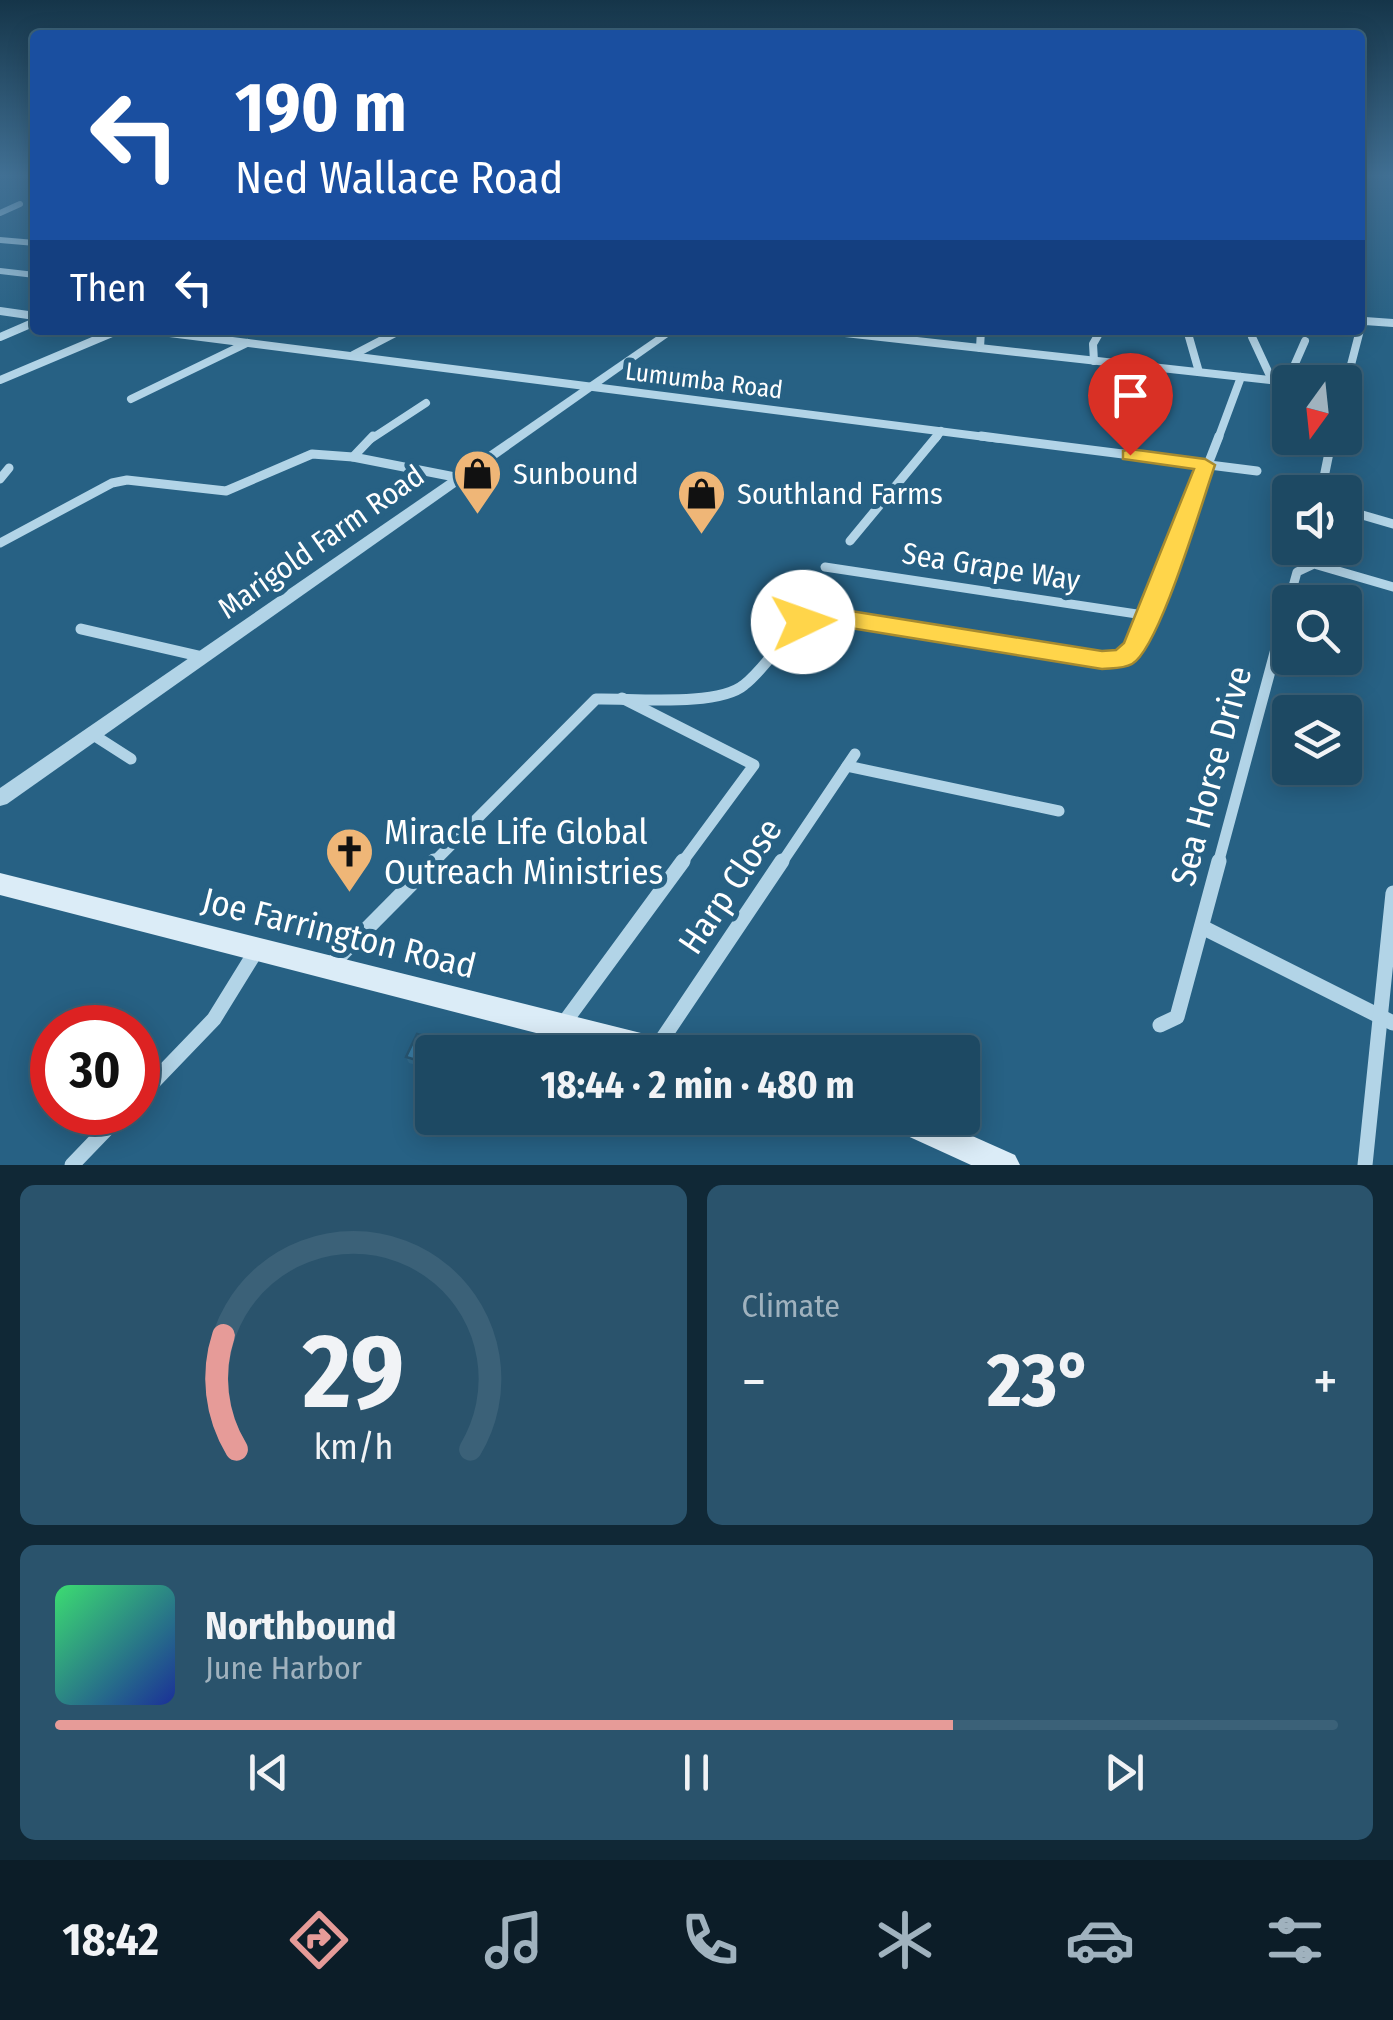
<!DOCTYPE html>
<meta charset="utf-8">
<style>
body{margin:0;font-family:"Fira Sans Condensed",sans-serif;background:#2a536c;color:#f1f3f6;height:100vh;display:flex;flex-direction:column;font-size:38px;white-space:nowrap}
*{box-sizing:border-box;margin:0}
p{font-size:32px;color:#a0b2be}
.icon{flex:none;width:55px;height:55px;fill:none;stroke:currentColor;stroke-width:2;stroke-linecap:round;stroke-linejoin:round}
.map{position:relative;height:1165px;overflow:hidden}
.details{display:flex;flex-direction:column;gap:20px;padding:20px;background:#102836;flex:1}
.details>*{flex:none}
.hud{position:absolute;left:30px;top:30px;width:1335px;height:305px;border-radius:10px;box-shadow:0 5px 25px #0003,0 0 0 2px #3b6178;background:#1a4fa0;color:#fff;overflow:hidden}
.needle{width:65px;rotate:195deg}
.tools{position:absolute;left:1272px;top:365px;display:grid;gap:20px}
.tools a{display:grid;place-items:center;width:90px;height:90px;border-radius:10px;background:#1d4963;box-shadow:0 5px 25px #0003,0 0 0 2px #3b6178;font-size:50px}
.speed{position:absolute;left:30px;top:1005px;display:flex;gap:20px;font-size:50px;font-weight:700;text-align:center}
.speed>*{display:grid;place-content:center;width:130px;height:130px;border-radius:50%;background:#1d4963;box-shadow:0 5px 25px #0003,0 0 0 2px #3b6178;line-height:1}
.speed .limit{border:15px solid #d22;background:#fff;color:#111}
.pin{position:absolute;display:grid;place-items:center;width:85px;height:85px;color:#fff;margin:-102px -42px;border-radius:50% 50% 50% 0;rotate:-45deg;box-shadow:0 0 10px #0007}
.pin .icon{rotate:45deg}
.me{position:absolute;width:110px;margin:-55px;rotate:87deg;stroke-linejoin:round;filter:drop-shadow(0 0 8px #0008)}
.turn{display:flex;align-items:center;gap:35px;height:210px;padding:0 40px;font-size:45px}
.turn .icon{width:130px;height:130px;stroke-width:2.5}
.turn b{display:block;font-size:70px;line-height:85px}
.then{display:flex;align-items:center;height:95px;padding:0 40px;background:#0003;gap:20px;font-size:38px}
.big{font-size:75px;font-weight:700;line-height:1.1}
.details .card{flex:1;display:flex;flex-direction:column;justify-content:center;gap:15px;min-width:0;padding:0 35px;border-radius:15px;background:#2a536c}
.details .dial{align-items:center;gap:0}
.dial svg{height:260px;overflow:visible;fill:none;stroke:#3b6178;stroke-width:7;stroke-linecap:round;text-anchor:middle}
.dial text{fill:#f1f3f6;stroke:none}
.song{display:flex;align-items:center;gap:30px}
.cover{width:120px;height:120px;border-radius:15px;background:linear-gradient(135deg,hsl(140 70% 55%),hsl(230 70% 35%))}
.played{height:10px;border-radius:5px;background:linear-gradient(90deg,#e69b98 70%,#3b6178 70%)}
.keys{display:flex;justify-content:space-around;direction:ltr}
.heat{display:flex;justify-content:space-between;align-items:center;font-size:55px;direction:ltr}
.details .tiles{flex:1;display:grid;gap:20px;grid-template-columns:1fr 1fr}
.card:last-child{grid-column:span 2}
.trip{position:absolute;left:415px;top:1035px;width:565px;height:100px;border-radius:10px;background:#1d4963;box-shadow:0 5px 25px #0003,0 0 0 2px #3b6178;font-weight:700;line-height:100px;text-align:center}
.tabs{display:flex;height:160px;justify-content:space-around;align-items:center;background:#0c1d28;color:#a0b2be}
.tabs .icon{width:70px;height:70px}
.tabs .active{color:#e69b98}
.tabs b{font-size:45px;color:#f1f3f6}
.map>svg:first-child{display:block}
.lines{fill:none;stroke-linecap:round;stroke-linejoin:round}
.minor-far4{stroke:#b2d4e7;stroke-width:6}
.minor-far3{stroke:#b2d4e7;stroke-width:8}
.minor-far2{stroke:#b2d4e7;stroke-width:9}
.minor-far1{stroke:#b2d4e7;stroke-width:11}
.minor{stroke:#b2d4e7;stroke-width:15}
.tertiary{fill:#b2d4e7;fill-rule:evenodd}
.secondary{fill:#dbecf7;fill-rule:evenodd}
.wall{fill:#30698a}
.shaded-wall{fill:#275571}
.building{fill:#387aa1;stroke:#275571;stroke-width:2.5}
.route{fill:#ffd54a;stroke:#a68a30;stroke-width:2.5}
.labels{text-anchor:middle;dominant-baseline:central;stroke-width:10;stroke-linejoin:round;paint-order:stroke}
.far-street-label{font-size:25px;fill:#fff;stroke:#276184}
.poi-label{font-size:30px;fill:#fff;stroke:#276184;text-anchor:start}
.street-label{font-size:30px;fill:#fff;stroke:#276184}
.near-street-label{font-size:35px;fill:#fff;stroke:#276184}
.near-poi-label{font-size:35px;fill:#fff;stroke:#276184;text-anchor:start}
</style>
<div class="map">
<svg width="1393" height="1165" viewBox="0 0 1393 1165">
<rect width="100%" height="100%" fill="#276184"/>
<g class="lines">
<g class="minor-far4">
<polyline points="0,213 20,204"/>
<polyline points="0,271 35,275"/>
</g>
<g class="minor-far3">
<polyline points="0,311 35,316"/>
<polyline points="1360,329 1365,321 1393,323"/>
<polyline points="146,330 1001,439"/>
<polyline points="818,330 1287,382 1305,341"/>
<polyline points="1187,330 1199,372"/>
<polyline points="0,337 35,322"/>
<polyline points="1252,337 1272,380"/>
<polyline points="980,348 981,330"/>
<polyline points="353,355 401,330"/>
<polyline points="1094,361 1093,344 1101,330"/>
<polyline points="0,380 119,330"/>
<polyline points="1345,388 1360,330"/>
<polyline points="131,399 247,343"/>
<polyline points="371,439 426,403"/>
<polyline points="935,439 941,431"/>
<polyline points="1218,439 1241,377"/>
</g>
<g class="minor-far2">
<polyline points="981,436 1257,471"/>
<polyline points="353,457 373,436"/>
<polyline points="0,479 9,468"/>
<polyline points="1321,492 1332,438"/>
<polyline points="1345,510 1393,524"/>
<polyline points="850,541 937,436"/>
<polyline points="0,543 112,483 127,480 226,491 312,454 353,457 460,478"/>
<polyline points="825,567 1150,616"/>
<polyline points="801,626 825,616 887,626"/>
<polyline points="1145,626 1219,436"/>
<polyline points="1282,626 1297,572 1314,564 1393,587"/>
</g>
<g class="minor-far1">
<polyline points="872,623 1102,660 1129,655 1146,623"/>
<polyline points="81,629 203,657"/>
<polyline points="622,698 754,765 681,864"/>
<polyline points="92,734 131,759"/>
<polyline points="847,766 1059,811"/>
<path d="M432,864L596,699C632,698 718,707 744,685C767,667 780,639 805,623"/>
<polyline points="781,864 855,754"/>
<polyline points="1218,864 1283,623"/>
</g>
<g class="minor">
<polyline points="1202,927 1393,1023"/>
<polyline points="331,965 434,861"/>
<polyline points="564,1023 683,861"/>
<polyline points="1160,1025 1177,1017 1219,861"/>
<polyline points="655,1050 782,861"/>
<polyline points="138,1098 214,1019 256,951"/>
<polyline points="72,1165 123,1112"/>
<polyline points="1365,1165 1393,893"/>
</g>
<g class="tertiary">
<polygon points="0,237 35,240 35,246 0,243"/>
<polygon points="666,330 678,330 7,804 0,806 0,788"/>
</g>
<g class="secondary">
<polygon points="0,873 661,1038 671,1042 675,1052 610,1052 0,895"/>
<polygon points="886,1118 932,1118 1015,1155 1020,1165 971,1165 890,1128"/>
</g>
</g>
<polygon class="wall" points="444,1046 441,1052 432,1052 432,1070 409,1063 406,1057"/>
<polygon class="shaded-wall" points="441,1040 444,1046 441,1052 435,1052"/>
<polygon class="building" points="417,1034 441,1040 435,1052 432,1052 432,1059 430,1064 406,1057"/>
<linearGradient id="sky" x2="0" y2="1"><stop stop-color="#153549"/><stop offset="0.52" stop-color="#417094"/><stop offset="1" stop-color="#417094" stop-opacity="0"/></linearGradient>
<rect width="1393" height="337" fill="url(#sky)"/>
<path class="route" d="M1130,449L1205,459L1215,465C1202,501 1160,648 1132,664C1123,669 1112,668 1102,669L832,625L803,631L791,622L795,617L832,608L1102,651L1116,650L1124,643L1194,469L1123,459V451Z"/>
<defs>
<symbol id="shop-pin" viewBox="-11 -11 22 30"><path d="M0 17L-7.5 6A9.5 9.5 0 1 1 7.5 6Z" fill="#efb677" stroke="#276184"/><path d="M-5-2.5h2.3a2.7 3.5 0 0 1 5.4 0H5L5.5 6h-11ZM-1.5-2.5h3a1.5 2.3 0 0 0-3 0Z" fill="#111"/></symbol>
<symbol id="church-pin" viewBox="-11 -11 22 30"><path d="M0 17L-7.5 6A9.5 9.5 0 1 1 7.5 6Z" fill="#efb677" stroke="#276184"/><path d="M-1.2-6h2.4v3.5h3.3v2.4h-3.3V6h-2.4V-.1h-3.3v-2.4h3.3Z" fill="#111"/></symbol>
</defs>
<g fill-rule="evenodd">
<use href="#shop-pin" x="450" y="446" width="55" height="75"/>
<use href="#shop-pin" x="674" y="466" width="55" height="75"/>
<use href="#church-pin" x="322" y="824" width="55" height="75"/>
</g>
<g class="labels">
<g class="far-street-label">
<text transform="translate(704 381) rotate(7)">Lumumba Road</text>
</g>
<g class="poi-label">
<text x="513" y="474">Sunbound</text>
<text x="737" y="494">Southland Farms</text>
</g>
<g class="street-label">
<text transform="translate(321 542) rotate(-35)">Marigold Farm Road</text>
<text transform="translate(991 567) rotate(9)">Sea Grape Way</text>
</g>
<g class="near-street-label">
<text transform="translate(1211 776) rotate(-75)">Sea Horse Drive</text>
<text transform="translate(730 886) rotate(-56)">Harp Close</text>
<text transform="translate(339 933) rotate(14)">Joe Farrington Road</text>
</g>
<g class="near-poi-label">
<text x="384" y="832">Miracle Life Global<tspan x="384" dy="40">Outreach Ministries</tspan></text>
</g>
</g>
</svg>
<div class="tools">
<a><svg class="needle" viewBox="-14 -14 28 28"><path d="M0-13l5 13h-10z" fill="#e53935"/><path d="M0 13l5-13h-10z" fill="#a0b2be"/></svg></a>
<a><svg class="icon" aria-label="sound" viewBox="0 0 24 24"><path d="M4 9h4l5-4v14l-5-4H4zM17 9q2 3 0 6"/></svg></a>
<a><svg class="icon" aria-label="search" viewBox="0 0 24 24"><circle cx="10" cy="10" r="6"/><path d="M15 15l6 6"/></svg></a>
<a><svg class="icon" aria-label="layers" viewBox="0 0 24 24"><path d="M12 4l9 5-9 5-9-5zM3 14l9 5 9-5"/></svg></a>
</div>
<div class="speed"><div class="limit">30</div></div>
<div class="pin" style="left:1130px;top:455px;background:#d93025"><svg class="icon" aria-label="arrive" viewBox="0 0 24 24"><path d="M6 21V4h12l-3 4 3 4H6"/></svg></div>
<svg class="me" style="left:803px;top:622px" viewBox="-20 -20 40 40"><circle r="19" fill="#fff"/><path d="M0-13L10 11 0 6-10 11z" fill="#ffd54a"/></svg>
<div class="trip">18:44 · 2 min · 480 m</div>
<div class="hud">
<div class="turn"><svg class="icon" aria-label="left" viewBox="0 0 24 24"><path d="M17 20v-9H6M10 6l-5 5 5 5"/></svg><div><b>190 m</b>Ned Wallace Road</div></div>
<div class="then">Then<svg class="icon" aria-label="left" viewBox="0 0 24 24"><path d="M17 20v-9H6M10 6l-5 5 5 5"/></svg></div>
</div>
</div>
<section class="details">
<div class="tiles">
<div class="card dial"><svg viewBox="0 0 100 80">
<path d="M14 69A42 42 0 1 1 86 69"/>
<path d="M14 69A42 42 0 0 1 10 34" stroke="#e69b98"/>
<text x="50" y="56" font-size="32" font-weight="700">29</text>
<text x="50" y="72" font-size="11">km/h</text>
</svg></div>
<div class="card"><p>Climate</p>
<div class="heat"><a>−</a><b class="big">23°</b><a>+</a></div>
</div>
<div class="card">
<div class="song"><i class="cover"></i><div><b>Northbound</b><p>June Harbor</p></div></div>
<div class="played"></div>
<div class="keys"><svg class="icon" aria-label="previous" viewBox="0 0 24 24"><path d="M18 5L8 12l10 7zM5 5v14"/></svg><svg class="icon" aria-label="pause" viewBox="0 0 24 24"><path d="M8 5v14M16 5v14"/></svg><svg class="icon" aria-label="next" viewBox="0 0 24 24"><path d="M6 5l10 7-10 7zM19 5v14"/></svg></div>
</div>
</div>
</section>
<nav class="tabs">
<b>18:42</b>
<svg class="icon active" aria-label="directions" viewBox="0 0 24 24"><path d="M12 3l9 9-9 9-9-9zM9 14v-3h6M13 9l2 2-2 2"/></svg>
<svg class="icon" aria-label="music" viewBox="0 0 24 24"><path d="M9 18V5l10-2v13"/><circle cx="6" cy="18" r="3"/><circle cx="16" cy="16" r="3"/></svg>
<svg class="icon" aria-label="phone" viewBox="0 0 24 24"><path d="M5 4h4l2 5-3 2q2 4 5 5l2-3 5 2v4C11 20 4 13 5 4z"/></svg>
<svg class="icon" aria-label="climate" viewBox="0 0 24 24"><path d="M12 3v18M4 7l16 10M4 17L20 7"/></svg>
<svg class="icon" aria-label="car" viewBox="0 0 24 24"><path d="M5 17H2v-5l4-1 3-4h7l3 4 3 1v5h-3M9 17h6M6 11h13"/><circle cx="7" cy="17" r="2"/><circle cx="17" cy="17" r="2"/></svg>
<svg class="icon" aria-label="filters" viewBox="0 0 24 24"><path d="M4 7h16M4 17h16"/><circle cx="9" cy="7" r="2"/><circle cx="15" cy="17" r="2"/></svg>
</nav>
